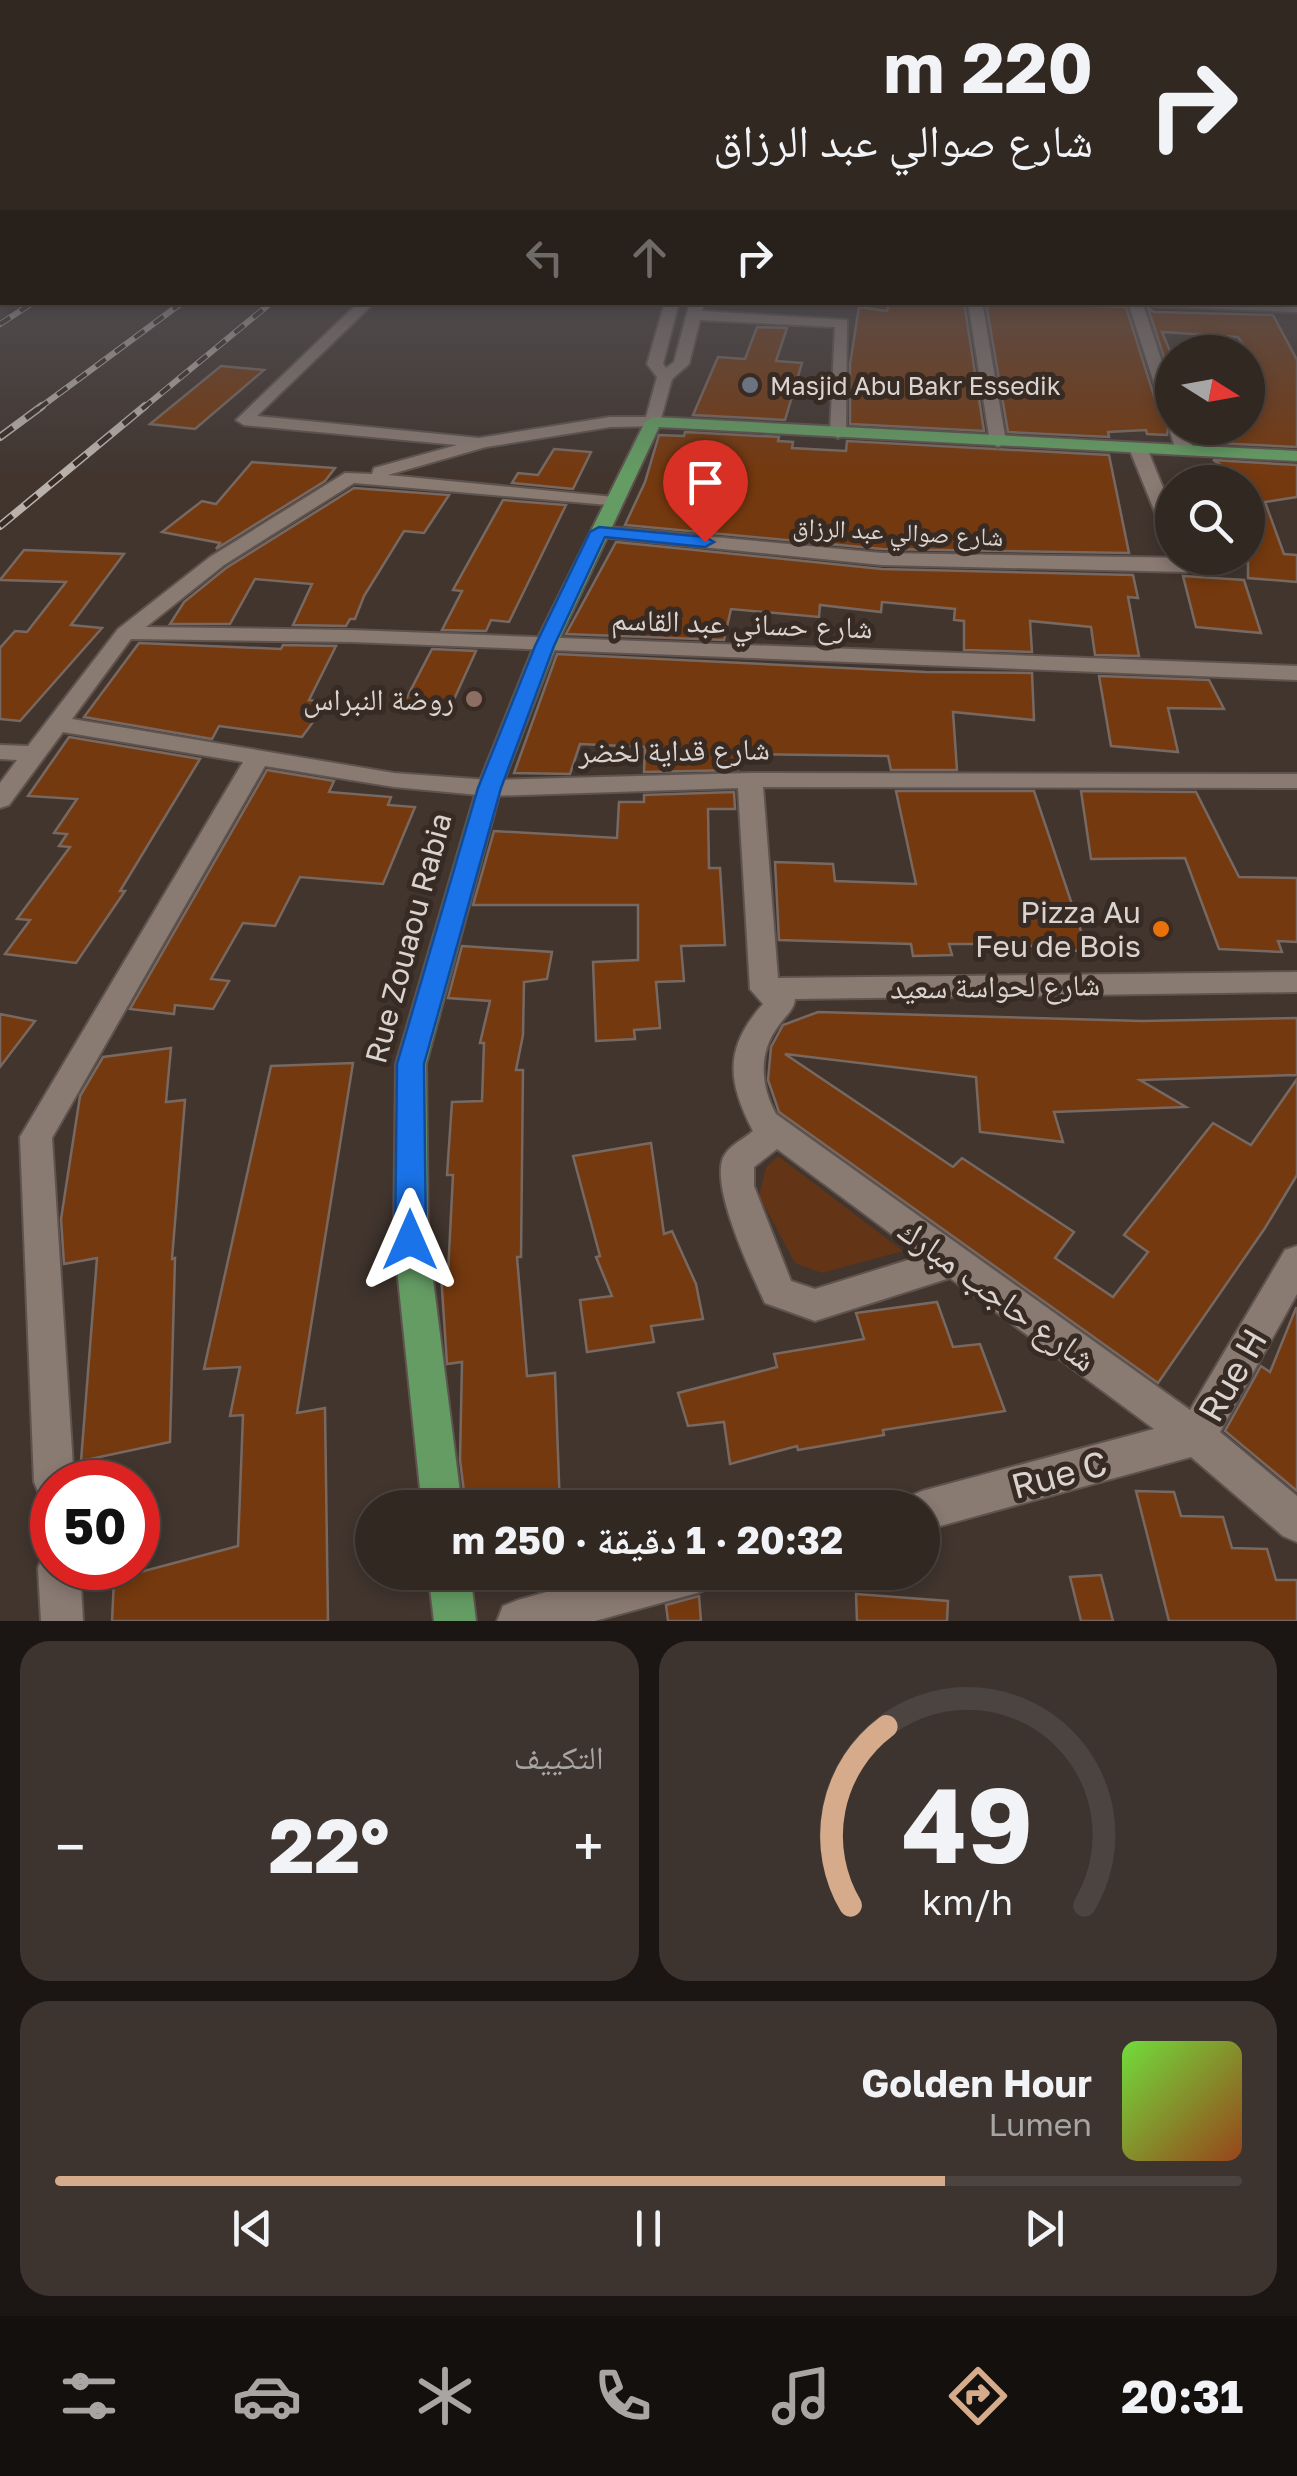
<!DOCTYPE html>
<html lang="ar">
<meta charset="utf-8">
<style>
body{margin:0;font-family:"Golos Text","Noto Naskh Arabic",sans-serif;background:#3d342f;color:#f1f3f6;direction:rtl;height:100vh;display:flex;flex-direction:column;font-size:38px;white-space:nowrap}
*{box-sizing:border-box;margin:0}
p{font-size:32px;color:#a8a6a5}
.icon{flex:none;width:55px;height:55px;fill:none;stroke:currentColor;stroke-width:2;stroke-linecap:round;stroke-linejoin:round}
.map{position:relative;height:1621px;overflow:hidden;direction:ltr}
.sheet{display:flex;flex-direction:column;gap:20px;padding:20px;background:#1b1613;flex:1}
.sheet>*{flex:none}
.top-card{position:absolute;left:0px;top:0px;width:1298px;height:305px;box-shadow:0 5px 15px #0003,0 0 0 2px #4c4440;direction:rtl;background:#312822;color:#f1f3f6;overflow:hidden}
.needle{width:65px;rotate:101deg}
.buttons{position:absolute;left:1155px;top:335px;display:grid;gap:20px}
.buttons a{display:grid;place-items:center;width:110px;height:110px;border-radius:50%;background:#312822;box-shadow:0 5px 15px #0003,0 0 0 2px #4c4440;font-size:50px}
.speed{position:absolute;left:30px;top:1460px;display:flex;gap:20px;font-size:50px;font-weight:700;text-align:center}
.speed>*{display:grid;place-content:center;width:130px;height:130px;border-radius:50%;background:#312822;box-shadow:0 5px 15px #0003,0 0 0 2px #4c4440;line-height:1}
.speed .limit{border:15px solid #d22;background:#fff;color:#111}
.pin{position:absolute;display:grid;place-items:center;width:85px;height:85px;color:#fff;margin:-102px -42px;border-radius:50% 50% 50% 0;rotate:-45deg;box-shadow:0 0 10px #0007}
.pin .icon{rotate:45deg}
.me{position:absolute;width:110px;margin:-55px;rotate:0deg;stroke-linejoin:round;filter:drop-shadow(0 0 8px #0008)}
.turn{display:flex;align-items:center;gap:35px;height:210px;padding:0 40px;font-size:45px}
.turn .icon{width:130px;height:130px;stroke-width:2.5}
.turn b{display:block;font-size:70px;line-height:85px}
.lanes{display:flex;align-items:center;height:95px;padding:0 40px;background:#0003;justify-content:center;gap:50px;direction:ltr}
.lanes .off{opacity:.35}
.big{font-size:75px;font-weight:700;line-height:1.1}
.sheet .card{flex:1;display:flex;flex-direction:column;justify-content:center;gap:15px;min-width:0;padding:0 35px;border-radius:30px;background:#3d342f}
.sheet .dial{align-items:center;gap:0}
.dial svg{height:260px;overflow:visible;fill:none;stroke:#4c4440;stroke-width:7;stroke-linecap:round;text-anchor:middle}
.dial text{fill:#f1f3f6;stroke:none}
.song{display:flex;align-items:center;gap:30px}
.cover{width:120px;height:120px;border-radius:15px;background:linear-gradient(135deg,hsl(100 70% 55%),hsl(20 70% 35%))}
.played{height:10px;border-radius:5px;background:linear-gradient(90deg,#d6ab8b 75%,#4c4440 75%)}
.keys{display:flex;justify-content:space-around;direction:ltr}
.heat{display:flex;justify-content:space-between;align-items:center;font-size:55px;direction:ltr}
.sheet .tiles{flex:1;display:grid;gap:20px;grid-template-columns:1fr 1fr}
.card:last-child{grid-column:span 2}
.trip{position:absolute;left:355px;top:1490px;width:585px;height:100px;border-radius:50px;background:#312822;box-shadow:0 5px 15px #0003,0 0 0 2px #4c4440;font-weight:700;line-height:100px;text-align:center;direction:rtl}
.tab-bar{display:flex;height:160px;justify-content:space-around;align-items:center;background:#14100e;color:#a8a6a5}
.tab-bar .icon{width:70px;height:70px}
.tab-bar .selected{color:#d6ab8b}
.tab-bar b{font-size:45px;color:#f1f3f6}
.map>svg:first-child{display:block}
.green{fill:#643416}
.building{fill:#75390f;stroke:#776961;stroke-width:2.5}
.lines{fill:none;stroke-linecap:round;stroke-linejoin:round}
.minor-casing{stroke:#5e534e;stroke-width:4}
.major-casing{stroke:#5e534e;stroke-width:4}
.minor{fill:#897a72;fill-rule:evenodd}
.major{fill:#649c63;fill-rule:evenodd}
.rail-far1-casing{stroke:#bab1ac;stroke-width:6}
.rail-casing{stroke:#bab1ac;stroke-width:8}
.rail-far1{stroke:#372b24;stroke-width:4;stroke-dasharray:12;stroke-linecap:butt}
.rail{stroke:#372b24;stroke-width:5;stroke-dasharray:16;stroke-linecap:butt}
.route{fill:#1a73e8;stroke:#114b97;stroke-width:2.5}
.worship-dot{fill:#6b7280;stroke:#372b24;stroke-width:4}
.education-dot{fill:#8d6e63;stroke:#372b24;stroke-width:4}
.food-dot{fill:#e8710a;stroke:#372b24;stroke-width:4}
.labels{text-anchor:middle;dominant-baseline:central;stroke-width:10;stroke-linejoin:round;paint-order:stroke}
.far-poi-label{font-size:25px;fill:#dbd3cf;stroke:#372b24;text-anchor:start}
.far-street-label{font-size:25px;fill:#dbd3cf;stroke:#372b24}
.street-label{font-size:30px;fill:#dbd3cf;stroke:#372b24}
.poi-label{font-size:30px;fill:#dbd3cf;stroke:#372b24;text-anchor:end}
.near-street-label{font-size:35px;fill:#dbd3cf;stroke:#372b24}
</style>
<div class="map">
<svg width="1297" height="1621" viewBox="0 0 1297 1621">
<rect width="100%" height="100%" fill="#41352e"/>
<polygon class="green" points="778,1156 903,1251 822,1273 795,1263 759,1196 766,1168"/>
<g class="building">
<polygon points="890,302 964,302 984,431 850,424 850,364 859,307 887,311"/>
<polygon points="986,303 1126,307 1160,415 1169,421 1167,435 1147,434 1146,430 1108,432 1109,437 1008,432"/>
<polygon points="1148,308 1154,312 1273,315 1297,360 1297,447 1194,442 1189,428 1248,428 1248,352 1238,337 1162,332 1172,356 1172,382"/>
<polygon points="757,327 787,328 776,361 802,363 785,420 693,415 718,357 745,359"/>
<polygon points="221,366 264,370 195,429 150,424"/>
<polygon points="685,432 779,437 778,441 793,442 792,448 846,451 847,441 1109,455 1129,553 882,549 625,525 645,482 659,435 684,436"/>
<polygon points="554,449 591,452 573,489 512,483 518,473 538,475"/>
<polygon points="1213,460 1297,465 1297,497 1265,502 1284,554 1297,555 1297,582 1248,578 1248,482"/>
<polygon points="252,462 335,468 325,481 216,549 220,543 162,532 202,501 216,504"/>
<polygon points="354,488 449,495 424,533 404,531 364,596 355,619 350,619 346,626 293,625 312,584 255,579 230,624 170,624 184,602 226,568"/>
<polygon points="503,500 566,505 509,622 491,620 486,631 442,630 462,591 453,590"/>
<polygon points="616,542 882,569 1133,575 1138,598 1128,597 1139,656 1095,655 1091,627 1030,621 1032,652 964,650 964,621 954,620 955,609 882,602 881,612 820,605 819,617 731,609 724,640 566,634"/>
<polygon points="24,550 124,554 71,625 102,628 20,721 0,719 0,648 15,631 27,632 66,582 0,580"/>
<polygon points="1183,576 1244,580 1261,633 1196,627"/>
<polygon points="139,643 281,649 283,645 336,646 309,700 327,703 302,737 219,726 212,739 84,717"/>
<polygon points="432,649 476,651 451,706 405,701"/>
<polygon points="557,654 926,672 1032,673 1034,720 953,712 957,770 891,770 888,756 736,754 738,770 644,772 645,747 580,744 570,774 514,773"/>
<polygon points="1099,676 1209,680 1224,709 1168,708 1178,752 1111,746"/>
<polygon points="69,737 200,759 120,891 125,891 76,963 5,954 30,920 17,919 70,847 59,846 67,834 54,833 77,799 28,796"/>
<polygon points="267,770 334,781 329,792 391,797 388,805 415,807 383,884 300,877 275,926 243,923 211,979 229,981 213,1009 175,1005 174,1014 130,1009"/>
<polygon points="896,791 1034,791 1088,952 1013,944 949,944 952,955 913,956 911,944 779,940 775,862 833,864 835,881 916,884"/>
<polygon points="1081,791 1196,792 1239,877 1297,878 1297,942 1278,941 1282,952 1219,949 1185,858 1091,859"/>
<polygon points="734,792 735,809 708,809 709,868 720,868 725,945 681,946 684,981 656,982 660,1028 634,1030 635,1039 596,1041 593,962 638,960 638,905 473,905 494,831 617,838 619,802 644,802 644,795"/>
<polygon points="462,946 552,952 547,979 524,982 523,1035 516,1070 523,1070 521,1257 517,1257 527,1376 555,1373 560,1508 466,1508 460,1460 462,1362 447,1364 441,1274 448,1273 453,1175 447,1175 452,1102 482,1101 484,1043 480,1043 490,1001 448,998"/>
<polygon points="818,1012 1142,1021 1297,1018 1297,1075 1140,1080 1186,1107 1054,1112 1063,1142 980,1132 976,1077 785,1054 953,1167 962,1158 1074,1232 1055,1258 1113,1297 1148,1252 1124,1235 1213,1123 1251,1145 1297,1079 1297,1175 1265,1228 1158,1383 779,1112 768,1080 771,1047 783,1025"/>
<polygon points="0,1014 35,1021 0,1067"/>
<polygon points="171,1048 166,1102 185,1100 172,1259 175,1258 170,1442 81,1461 97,1258 64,1264 61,1219 80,1096 103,1057"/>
<polygon points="353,1063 297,1413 325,1408 328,1621 112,1621 114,1579 238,1546 243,1415 230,1416 240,1367 204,1369 271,1066"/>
<polygon points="651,1143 664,1234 672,1231 696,1284 703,1319 651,1326 654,1342 587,1352 580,1300 612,1296 596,1257 600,1256 573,1156"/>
<polygon points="937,1302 953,1347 980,1344 1005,1411 883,1430 884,1435 798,1450 797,1446 730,1464 724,1422 688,1426 678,1393 777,1367 774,1354 864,1339 856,1313"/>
<polygon points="1296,1308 1297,1308 1297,1491 1225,1431 1261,1366 1270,1372"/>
<polygon points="1136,1491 1174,1492 1181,1516 1223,1517 1232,1548 1267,1549 1276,1580 1297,1580 1297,1621 1169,1621"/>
<polygon points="1101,1575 1113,1621 1081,1621 1070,1577"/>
<polygon points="856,1594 948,1601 947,1621 857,1621"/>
<polygon points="699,1596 701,1621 668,1621 666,1605"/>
</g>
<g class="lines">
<defs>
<g id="minor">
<rect x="1295" y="251" width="2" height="8"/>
<path d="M359,302H375L257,416L479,438L610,417H646L657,377L647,364L665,302H679L663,364L666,368L674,362L690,302H704L702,311L847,320L846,433L838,438L830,433L835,327L700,320L689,364L672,379L659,426L610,427L486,447L388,475L614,497L620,498V506L354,483L224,565L146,627L352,630L1297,666V680L352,642L131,639L72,719L394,773L489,780L750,773L1297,774V788L763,787L778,978L1297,972V992L795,999C794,1010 786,1015 779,1025C758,1052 760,1085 776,1114L1190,1410L1285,1250L1297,1246V1294L1220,1432L1297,1496V1542L1283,1536L1191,1457L922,1531V1508H903L908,1497L922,1491L1154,1429L950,1278L815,1321L765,1303C751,1273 711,1188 723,1158C728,1146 744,1139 753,1131C727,1081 724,1048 763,1004L750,989L738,788L489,796L394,787L265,766L52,1138L74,1482H52V1501L40,1496L34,1482L20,1137L243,762L63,732L9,805L0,808V783L17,760L0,759V745L28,746L118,629L210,557L345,473L372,474L374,468L457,445L244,425L236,420ZM777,1149L921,1256L815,1289L791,1281L754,1186V1167Z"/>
<polygon points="968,302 982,302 1006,442 998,447 990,442"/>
<polygon points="1128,302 1142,302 1172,392 1172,419 1164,414"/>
<polygon points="1145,302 1297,304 1297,312 1152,306"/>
<polygon points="1171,424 1185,428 1194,451 1191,455 1176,451 1169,428"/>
<polygon points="1132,444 1147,448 1172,510 1172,538 1163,532 1129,448"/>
<polygon points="599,526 882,553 1192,558 1196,566 1186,572 882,565 592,536 592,528"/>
<polygon points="52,1550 52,1568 80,1568 83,1621 41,1621 38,1568 44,1553"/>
<polygon points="618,1572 718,1572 712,1587 697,1593 595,1621 497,1621 503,1606 518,1600"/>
</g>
<g id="major">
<polygon points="653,417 1297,451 1297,461 659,427 556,646 501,788 426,1064 428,1240 462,1508 422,1508 394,1240 396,1064 477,788 534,646 645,422"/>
<polygon points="428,1572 470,1572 476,1621 434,1621"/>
</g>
</defs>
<use href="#minor" class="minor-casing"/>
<use href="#major" class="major-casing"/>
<use href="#minor" class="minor"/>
<use href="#major" class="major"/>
<defs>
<g id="rail-far1">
<polyline points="0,324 34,302"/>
<polyline points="38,409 183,302"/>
<polyline points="142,409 272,302"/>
</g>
<g id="rail">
<polyline points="0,437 42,406"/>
<polyline points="0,526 145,406"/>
</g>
</defs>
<use href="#rail-far1" class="rail-far1-casing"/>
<use href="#rail" class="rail-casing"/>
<use href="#rail-far1" class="rail-far1"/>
<use href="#rail" class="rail"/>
</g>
<linearGradient id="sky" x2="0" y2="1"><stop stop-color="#241d19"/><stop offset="0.52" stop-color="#545157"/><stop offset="1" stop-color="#545157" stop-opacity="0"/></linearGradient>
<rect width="1297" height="475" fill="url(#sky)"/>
<polygon class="route" points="599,527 705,537 714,542 705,547 605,537 554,646 501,788 424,1064 426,1240 422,1250 410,1254 399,1250 395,1240 397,1064 478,788 535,646 590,532"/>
<circle class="worship-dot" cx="750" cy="385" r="10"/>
<circle class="education-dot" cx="474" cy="699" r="10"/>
<circle class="food-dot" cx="1161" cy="929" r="10"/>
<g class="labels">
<g class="far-poi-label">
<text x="770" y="385">Masjid Abu Bakr Essedik</text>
</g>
<g class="far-street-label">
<text transform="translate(898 531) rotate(3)">شارع صوالي عبد الرزاق</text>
</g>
<g class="street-label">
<text transform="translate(742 623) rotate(2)">شارع حساني عبد القاسم</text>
<text transform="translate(674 750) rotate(-1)">شارع قداية لخضر</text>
<text transform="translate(408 938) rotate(-75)">Rue Zouaou Rabia</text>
<text transform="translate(995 986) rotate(-1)">شارع لحواسة سعيد</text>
</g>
<g class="poi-label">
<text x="454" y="699">روضة النبراس</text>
<text x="1141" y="912">Pizza Au<tspan x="1141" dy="34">Feu de Bois</tspan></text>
</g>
<g class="near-street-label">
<text transform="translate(998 1294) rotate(36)">شارع حاجب مبارك</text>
<text transform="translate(1232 1375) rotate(-60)">Rue H</text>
<text transform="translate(1059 1474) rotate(-15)">Rue C</text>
</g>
</g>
</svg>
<div class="buttons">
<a><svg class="needle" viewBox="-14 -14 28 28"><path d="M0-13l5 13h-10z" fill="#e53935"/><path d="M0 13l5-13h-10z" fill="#a8a6a5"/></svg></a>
<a><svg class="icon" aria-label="search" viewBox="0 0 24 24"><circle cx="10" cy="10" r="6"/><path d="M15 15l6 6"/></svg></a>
</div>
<div class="speed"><div class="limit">50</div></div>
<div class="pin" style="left:705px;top:542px;background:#d93025"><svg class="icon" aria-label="arrive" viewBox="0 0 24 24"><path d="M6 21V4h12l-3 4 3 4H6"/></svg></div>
<svg class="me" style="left:410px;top:1240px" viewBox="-20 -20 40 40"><path d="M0-17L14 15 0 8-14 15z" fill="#1a73e8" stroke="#fff" stroke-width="4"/></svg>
<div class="trip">20:32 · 1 دقيقة · 250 m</div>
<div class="top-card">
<div class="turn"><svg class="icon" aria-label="right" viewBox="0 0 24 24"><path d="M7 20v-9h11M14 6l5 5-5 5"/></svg><div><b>220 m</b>شارع صوالي عبد الرزاق</div></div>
<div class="lanes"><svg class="icon off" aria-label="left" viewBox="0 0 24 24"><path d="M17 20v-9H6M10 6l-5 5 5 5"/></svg><svg class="icon off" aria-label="ahead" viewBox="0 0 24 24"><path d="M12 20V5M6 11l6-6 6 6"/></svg><svg class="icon" aria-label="right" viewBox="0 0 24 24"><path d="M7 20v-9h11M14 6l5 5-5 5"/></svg></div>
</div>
</div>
<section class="sheet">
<div class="tiles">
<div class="card dial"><svg viewBox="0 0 100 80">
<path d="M14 69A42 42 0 1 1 86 69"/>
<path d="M14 69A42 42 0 0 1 25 14" stroke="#d6ab8b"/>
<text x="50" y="56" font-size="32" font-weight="700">49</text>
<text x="50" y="72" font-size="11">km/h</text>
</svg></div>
<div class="card"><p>التكييف</p>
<div class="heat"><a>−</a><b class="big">22°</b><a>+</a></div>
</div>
<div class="card">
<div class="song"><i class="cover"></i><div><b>Golden Hour</b><p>Lumen</p></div></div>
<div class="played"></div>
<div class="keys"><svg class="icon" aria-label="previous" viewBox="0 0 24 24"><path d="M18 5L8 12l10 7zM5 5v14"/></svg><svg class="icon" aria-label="pause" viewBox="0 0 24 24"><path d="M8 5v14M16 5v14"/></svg><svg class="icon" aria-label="next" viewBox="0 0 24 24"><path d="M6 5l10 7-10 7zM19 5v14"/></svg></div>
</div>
</div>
</section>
<nav class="tab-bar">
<b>20:31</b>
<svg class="icon selected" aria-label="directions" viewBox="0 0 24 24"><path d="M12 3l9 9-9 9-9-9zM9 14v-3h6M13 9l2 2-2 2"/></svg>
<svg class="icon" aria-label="music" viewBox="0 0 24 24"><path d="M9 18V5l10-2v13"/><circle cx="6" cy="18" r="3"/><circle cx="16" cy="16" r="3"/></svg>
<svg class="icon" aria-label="phone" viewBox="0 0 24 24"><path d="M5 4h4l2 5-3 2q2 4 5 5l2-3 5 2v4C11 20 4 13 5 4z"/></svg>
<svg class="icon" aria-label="climate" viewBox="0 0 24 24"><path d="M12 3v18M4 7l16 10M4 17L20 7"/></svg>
<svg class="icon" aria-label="car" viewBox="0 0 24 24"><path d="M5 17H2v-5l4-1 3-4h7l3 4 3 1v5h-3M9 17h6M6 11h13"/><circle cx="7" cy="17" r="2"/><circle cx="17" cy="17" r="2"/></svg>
<svg class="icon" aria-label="filters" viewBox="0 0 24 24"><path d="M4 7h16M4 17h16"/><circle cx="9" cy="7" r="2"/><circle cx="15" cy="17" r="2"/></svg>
</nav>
